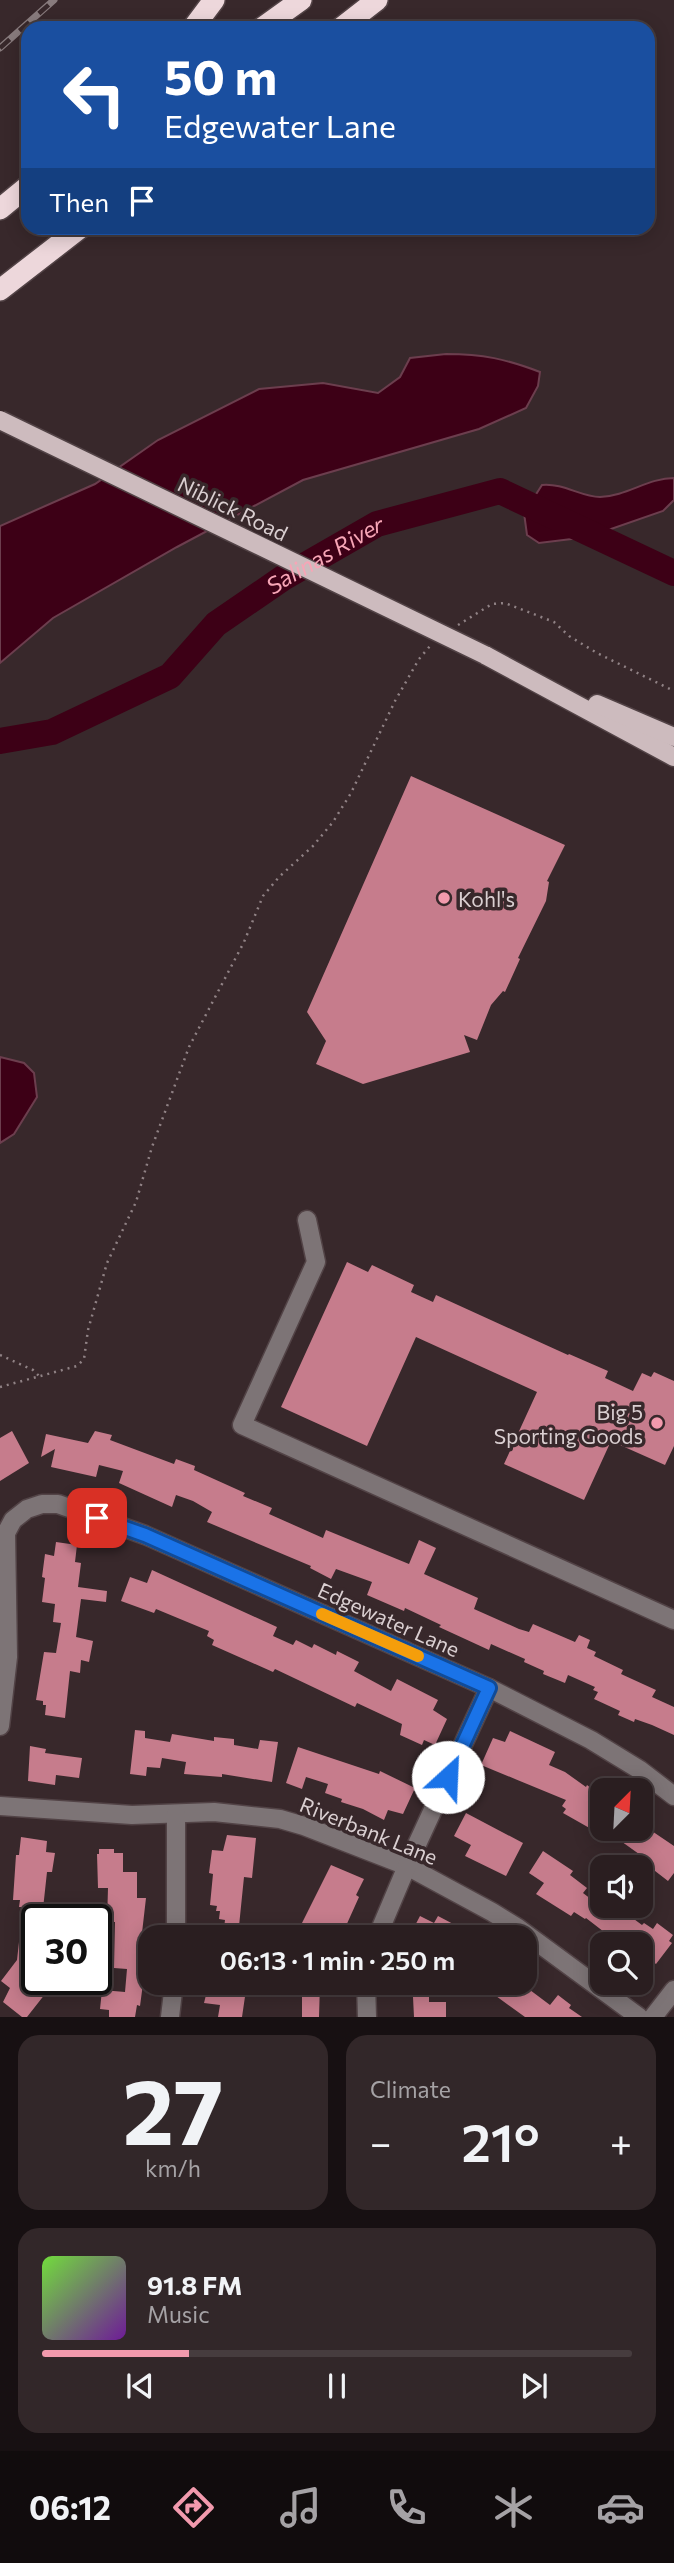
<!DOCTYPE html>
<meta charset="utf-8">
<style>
body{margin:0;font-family:Commissioner,sans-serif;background:#322729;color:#f1f3f6;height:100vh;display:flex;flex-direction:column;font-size:26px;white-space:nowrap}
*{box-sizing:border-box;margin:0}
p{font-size:23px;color:#a5a2a5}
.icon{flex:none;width:38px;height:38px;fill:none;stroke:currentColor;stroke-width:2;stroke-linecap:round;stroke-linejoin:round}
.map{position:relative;height:2017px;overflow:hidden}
.side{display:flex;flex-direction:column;gap:18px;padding:18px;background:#171012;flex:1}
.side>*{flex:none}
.top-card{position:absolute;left:21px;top:21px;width:634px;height:214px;border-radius:21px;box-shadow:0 4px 18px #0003,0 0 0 2px #463c3e;background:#1a4fa0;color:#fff;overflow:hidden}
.needle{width:46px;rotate:24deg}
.tools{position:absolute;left:590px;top:1778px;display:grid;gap:14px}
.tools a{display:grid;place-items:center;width:63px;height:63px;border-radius:14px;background:#2a1e20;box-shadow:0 4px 18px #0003,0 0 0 2px #463c3e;font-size:35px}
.speed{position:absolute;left:21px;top:1904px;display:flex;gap:14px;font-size:35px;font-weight:700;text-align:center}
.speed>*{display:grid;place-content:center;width:91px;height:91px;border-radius:50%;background:#2a1e20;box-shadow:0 4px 18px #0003,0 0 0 2px #463c3e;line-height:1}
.speed .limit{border:4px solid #111;border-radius:10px;background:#fff;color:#111}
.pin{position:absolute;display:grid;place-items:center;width:60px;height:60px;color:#fff;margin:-30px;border-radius:14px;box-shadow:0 4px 10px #0006}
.me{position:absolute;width:77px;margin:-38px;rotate:25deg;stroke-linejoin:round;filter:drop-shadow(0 0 5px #0008)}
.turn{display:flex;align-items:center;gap:24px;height:147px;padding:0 28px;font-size:32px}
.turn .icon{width:91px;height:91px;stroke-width:2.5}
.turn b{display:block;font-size:49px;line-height:60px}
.then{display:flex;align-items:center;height:66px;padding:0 28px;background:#0003;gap:14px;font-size:26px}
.big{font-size:52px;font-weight:600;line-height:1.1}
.side .tile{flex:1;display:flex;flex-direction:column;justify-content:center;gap:10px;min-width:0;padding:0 24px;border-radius:21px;background:#322729}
.side .dial{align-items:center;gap:0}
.dial b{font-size:91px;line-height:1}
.song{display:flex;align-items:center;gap:21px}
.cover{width:84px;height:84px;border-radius:10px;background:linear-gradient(135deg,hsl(100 70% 55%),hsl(280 70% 35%))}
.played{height:7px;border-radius:4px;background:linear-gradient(90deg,#f29aad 25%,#463c3e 25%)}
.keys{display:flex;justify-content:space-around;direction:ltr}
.heat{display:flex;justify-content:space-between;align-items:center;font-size:38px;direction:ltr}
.side .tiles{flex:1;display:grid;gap:18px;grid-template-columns:1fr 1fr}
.tile:last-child{grid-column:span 2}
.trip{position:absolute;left:138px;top:1925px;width:399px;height:70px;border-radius:21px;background:#2a1e20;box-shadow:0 4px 18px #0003,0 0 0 2px #463c3e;font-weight:600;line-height:70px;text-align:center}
.dock{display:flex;height:112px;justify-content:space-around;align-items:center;background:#110c0d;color:#a5a2a5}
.dock .icon{width:49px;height:49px}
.dock .active{color:#f29aad}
.dock b{font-size:32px;color:#f1f3f6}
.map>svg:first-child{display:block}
.water{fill:#3d0016;stroke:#6c3e4e;stroke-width:2}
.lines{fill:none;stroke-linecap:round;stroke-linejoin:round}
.river{stroke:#3d0016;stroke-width:26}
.building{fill:#c67c8c}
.minor-casing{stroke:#524346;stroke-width:21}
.major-casing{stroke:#524346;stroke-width:21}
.highway-casing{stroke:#524346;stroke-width:24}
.path{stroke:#908285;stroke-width:2.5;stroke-dasharray:2 5;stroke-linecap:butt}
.minor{stroke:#7d7476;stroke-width:18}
.major{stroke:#cdbbbe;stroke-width:18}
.highway{stroke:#edd7db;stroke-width:21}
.rail-casing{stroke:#887b7d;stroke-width:7}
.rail{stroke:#38282b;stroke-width:4.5;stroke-dasharray:13;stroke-linecap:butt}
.major-bridge-casing{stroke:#524346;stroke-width:21;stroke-linecap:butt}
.major-bridge{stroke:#cdbbbe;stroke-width:18}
.route-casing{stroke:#114b97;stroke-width:18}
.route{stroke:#1a73e8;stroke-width:12}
.slow{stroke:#f59e0b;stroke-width:12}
.poi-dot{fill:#f29aad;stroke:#38282b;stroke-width:2.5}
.labels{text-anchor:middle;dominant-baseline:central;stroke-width:7;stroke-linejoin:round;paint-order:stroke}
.street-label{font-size:21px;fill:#dacfd1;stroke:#38282b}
.poi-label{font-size:21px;fill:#dacfd1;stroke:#38282b;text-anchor:start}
.water-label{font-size:23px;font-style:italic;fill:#f7a5b6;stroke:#38282b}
</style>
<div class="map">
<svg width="674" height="2017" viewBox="0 0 674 2017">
<rect width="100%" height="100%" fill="#38282b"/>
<g class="water">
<path d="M446,354C483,354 506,359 540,372L538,386L526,408L479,429L303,480L177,547L53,618L0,663V526L95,484L158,440L259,389L323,383L378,393L400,377L410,358Z"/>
<path d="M674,478V500L663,511L588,537L539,543L527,535L524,513L542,485C564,483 581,497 600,497C627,496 648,478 674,478Z"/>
<polygon points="0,1057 24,1063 34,1073 37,1097 14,1134 0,1143"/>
</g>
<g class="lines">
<path class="river" id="s1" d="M0,741L52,732L170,676L216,624L283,578L377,524L500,491L674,573"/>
</g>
<g class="building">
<polygon points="411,776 565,845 547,881 549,882 546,901 518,958 520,959 505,992 503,991 491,1005 477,1040 464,1035 470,1052 363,1084 316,1064 326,1041 307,1012"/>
<polygon points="347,1262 368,1272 372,1265 414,1285 411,1292 433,1302 436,1295 568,1355 569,1354 608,1371 605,1378 633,1391 642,1373 651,1377 654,1372 674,1381 674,1446 665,1465 611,1441 584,1500 504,1464 537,1392 416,1337 367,1446 281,1407"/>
<polygon points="12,1431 29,1463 0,1481 0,1438"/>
<polygon points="95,1431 112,1435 110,1440 174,1464 176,1459 195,1466 194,1470 245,1493 243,1496 272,1508 269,1514 323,1538 326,1530 409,1564 419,1540 436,1548 424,1574 478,1598 474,1609 519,1629 529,1632 533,1624 575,1642 579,1635 590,1640 587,1648 596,1652 594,1656 623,1670 621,1674 656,1690 652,1697 674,1707 674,1735 652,1725 635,1719 634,1722 618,1715 620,1711 594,1699 598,1692 593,1690 595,1687 568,1675 565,1683 543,1674 544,1671 524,1662 525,1659 491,1644 489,1650 439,1627 441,1625 405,1608 404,1611 367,1595 372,1582 336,1569 331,1579 310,1568 311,1566 207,1522 212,1512 193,1501 176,1495 172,1507 119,1483 123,1471 99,1465 96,1477 51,1467 55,1449 41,1457 46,1434 88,1443"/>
<polygon points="56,1542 77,1545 75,1562 81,1563 78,1587 107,1591 106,1602 81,1599 76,1637 93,1641 89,1662 81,1660 80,1673 70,1671 65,1718 45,1715 46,1705 43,1705 43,1701 36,1700 44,1652 56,1653 61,1623 53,1622 55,1604 42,1602 45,1578 42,1577 45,1554 54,1556"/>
<polygon points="152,1570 277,1627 273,1636 293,1645 296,1640 312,1648 314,1644 336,1655 337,1651 359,1662 354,1671 391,1691 397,1679 438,1700 433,1710 447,1719 435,1745 424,1740 422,1745 400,1735 402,1724 357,1703 355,1707 275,1669 273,1672 212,1645 214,1640 207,1636 209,1631 156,1609 154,1613 121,1601 130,1577 147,1583"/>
<polygon points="135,1730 145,1731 145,1738 170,1742 172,1734 214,1741 214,1737 234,1739 234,1745 258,1749 260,1740 278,1742 272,1782 222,1774 222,1777 184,1774 186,1762 162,1758 160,1768 147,1767 146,1776 130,1774"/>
<polygon points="510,1731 555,1752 549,1765 565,1772 586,1787 587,1785 593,1790 602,1777 602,1827 598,1824 593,1830 563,1813 566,1809 562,1806 566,1800 481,1765 493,1738 505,1742"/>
<polygon points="30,1746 46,1749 45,1753 82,1758 79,1778 56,1775 55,1785 28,1781"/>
<polygon points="298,1747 379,1774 380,1771 415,1788 403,1814 388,1810 384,1820 363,1809 341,1802 342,1799 325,1793 328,1784 306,1777 302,1789 286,1783"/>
<polygon points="466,1813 523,1843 506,1876 465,1856 471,1845 454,1836"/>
<polygon points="640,1823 674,1846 674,1873 668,1881 637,1857 639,1854 604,1829 640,1829"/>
<polygon points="227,1835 256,1838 252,1878 244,1877 239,1926 271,1928 271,1937 223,1937 225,1920 219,1919 220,1911 216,1911 217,1906 210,1905 213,1874 209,1873 212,1850 223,1851"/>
<polygon points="21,1837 47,1841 46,1852 55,1853 52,1872 47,1872 42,1918 37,1918 37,1957 35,1956 32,1976 49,1989 27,2017 22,2017 3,2002 10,1988 1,1981 17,1960 19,1942 24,1942 27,1917 22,1916 23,1907 19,1907 20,1900 13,1900 16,1855 19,1855"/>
<polygon points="99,1849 114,1849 114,1853 123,1853 123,1872 137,1872 137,1898 146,1898 139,1959 145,1959 144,1976 140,2006 137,2005 135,2017 109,2017 109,2010 100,2009 102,1990 125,1992 127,1969 114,1968 115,1922 107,1922 108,1888 98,1888 97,1854 99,1854"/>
<polygon points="543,1851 573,1871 570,1875 587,1888 583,1893 613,1916 619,1908 642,1925 644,1923 653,1929 657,1923 673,1935 669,1941 672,1943 656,1964 640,1952 640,1944 601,1944 608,1935 586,1918 585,1919 574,1912 571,1916 536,1894 544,1883 529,1873"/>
<polygon points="331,1865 364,1879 356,1895 359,1897 341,1937 295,1937"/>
<polygon points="420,1916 434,1923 438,1916 478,1937 409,1937"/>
<polygon points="525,1970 538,1980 530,1990 550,2005 558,1995 571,2005 569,2008 582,2017 525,2017 496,1996 505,1983 525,1983"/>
<polygon points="209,1983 247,1983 242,2017 218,2017 220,2005 204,2003"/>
<polygon points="302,1983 320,1983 319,2017 302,2017"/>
<polygon points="413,1997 429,1997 429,2002 446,2002 446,2017 414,2017"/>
</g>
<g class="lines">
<defs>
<g id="minor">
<polyline points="307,1220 316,1262 242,1425 674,1620"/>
<polyline points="0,1726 8,1657 6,1533 13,1520 27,1509 42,1504 58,1504 145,1535 489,1688 591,1740 640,1770 674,1796"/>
<polyline points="0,1806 132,1815 214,1812 280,1819 304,1826 407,1866 492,1912 518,1928 639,2017"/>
<polyline points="176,1937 176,1814"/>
<polyline points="377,1937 407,1866 489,1688"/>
<polyline points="366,1983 367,2017"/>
<polyline points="170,2017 174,1983"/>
<polyline points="653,2017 674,1990"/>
</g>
<g id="major">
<polyline points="485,655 674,757"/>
<polyline points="597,704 674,737"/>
</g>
<g id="highway">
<polyline points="193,28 214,0"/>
<polyline points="262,28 301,0"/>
<polyline points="341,28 377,0"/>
<polyline points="0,209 28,186"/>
<polyline points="0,290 80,228"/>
</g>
</defs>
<use href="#minor" class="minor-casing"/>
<use href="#major" class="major-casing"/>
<use href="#highway" class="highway-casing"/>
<g class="path">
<polyline points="458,625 492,604 505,603 554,622 569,636 597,653 674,691"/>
<polyline points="0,1355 33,1370 40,1377"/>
<polyline points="0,1387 77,1366 84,1359 88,1330 107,1263 136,1202 152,1147 189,1047 244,942 263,896 279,877 313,846 333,822 351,793 395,701 419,659 430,646"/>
</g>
<use href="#minor" class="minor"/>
<use href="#major" class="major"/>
<use href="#highway" class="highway"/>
<defs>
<polyline id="rail" points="0,48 54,0"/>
</defs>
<use href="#rail" class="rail-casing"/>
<use href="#rail" class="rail"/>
<defs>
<polyline id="major-bridge" points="0,420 485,655"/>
</defs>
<use href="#major-bridge" class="major-bridge-casing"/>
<use href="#major-bridge" class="major-bridge"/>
</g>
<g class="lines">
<defs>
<polyline id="route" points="97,1518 145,1535 489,1688 448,1777"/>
</defs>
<use href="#route" class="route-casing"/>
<use href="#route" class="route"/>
<polyline class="slow" points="322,1614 418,1656"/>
</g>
<g class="poi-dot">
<circle cx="444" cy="898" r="7"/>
<circle cx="657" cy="1423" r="7"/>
</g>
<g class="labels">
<g class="street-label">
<text transform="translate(233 508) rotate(26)">Niblick Road</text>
<text transform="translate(389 1619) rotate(24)">Edgewater Lane</text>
<text transform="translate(369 1830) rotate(22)">Riverbank Lane</text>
</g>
<g class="poi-label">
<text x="458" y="898">Kohl's</text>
<text x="643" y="1411" text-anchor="end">Big 5<tspan x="643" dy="24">Sporting Goods</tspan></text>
</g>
<g class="water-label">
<text stroke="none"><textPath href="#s1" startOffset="382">Salinas River</textPath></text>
</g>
</g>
</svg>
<div class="tools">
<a><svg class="needle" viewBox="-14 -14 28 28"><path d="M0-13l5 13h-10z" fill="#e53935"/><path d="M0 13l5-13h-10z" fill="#a5a2a5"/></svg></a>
<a><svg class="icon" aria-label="sound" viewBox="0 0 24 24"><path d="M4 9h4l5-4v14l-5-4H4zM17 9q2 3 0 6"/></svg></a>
<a><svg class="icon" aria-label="search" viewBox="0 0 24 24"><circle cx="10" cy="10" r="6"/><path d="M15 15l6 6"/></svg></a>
</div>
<div class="speed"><div class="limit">30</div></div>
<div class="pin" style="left:97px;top:1518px;background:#d93025"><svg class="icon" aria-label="arrive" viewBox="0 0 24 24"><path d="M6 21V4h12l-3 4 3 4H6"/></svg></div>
<svg class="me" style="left:448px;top:1777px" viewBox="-20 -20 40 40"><circle r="19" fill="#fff"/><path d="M0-13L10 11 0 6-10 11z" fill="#1a73e8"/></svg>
<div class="trip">06:13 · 1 min · 250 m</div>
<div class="top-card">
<div class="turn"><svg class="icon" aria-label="left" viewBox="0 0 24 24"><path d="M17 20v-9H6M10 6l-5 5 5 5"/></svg><div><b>50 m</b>Edgewater Lane</div></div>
<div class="then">Then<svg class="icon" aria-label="arrive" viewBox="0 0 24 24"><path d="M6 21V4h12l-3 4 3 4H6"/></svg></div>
</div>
</div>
<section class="side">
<div class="tiles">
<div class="tile dial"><b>27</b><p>km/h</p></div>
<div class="tile"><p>Climate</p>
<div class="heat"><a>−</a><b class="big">21°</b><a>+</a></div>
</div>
<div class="tile">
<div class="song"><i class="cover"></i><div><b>91.8 FM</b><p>Music</p></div></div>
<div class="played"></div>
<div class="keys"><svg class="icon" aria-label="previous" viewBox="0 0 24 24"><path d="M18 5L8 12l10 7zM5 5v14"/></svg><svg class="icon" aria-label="pause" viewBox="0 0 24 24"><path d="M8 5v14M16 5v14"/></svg><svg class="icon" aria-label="next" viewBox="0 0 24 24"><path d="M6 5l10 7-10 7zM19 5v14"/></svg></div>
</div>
</div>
</section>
<nav class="dock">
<b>06:12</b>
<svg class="icon active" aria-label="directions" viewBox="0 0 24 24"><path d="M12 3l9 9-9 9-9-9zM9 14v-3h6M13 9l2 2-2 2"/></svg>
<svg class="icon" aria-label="music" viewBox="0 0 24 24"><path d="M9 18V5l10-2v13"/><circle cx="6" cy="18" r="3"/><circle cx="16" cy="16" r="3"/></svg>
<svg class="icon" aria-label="phone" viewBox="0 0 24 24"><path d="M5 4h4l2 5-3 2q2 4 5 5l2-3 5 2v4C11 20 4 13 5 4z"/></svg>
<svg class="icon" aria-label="climate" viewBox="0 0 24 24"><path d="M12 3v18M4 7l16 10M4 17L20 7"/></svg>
<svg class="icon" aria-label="car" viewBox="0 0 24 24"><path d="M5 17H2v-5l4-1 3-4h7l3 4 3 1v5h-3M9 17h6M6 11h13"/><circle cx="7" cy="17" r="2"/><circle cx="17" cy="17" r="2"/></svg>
</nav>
